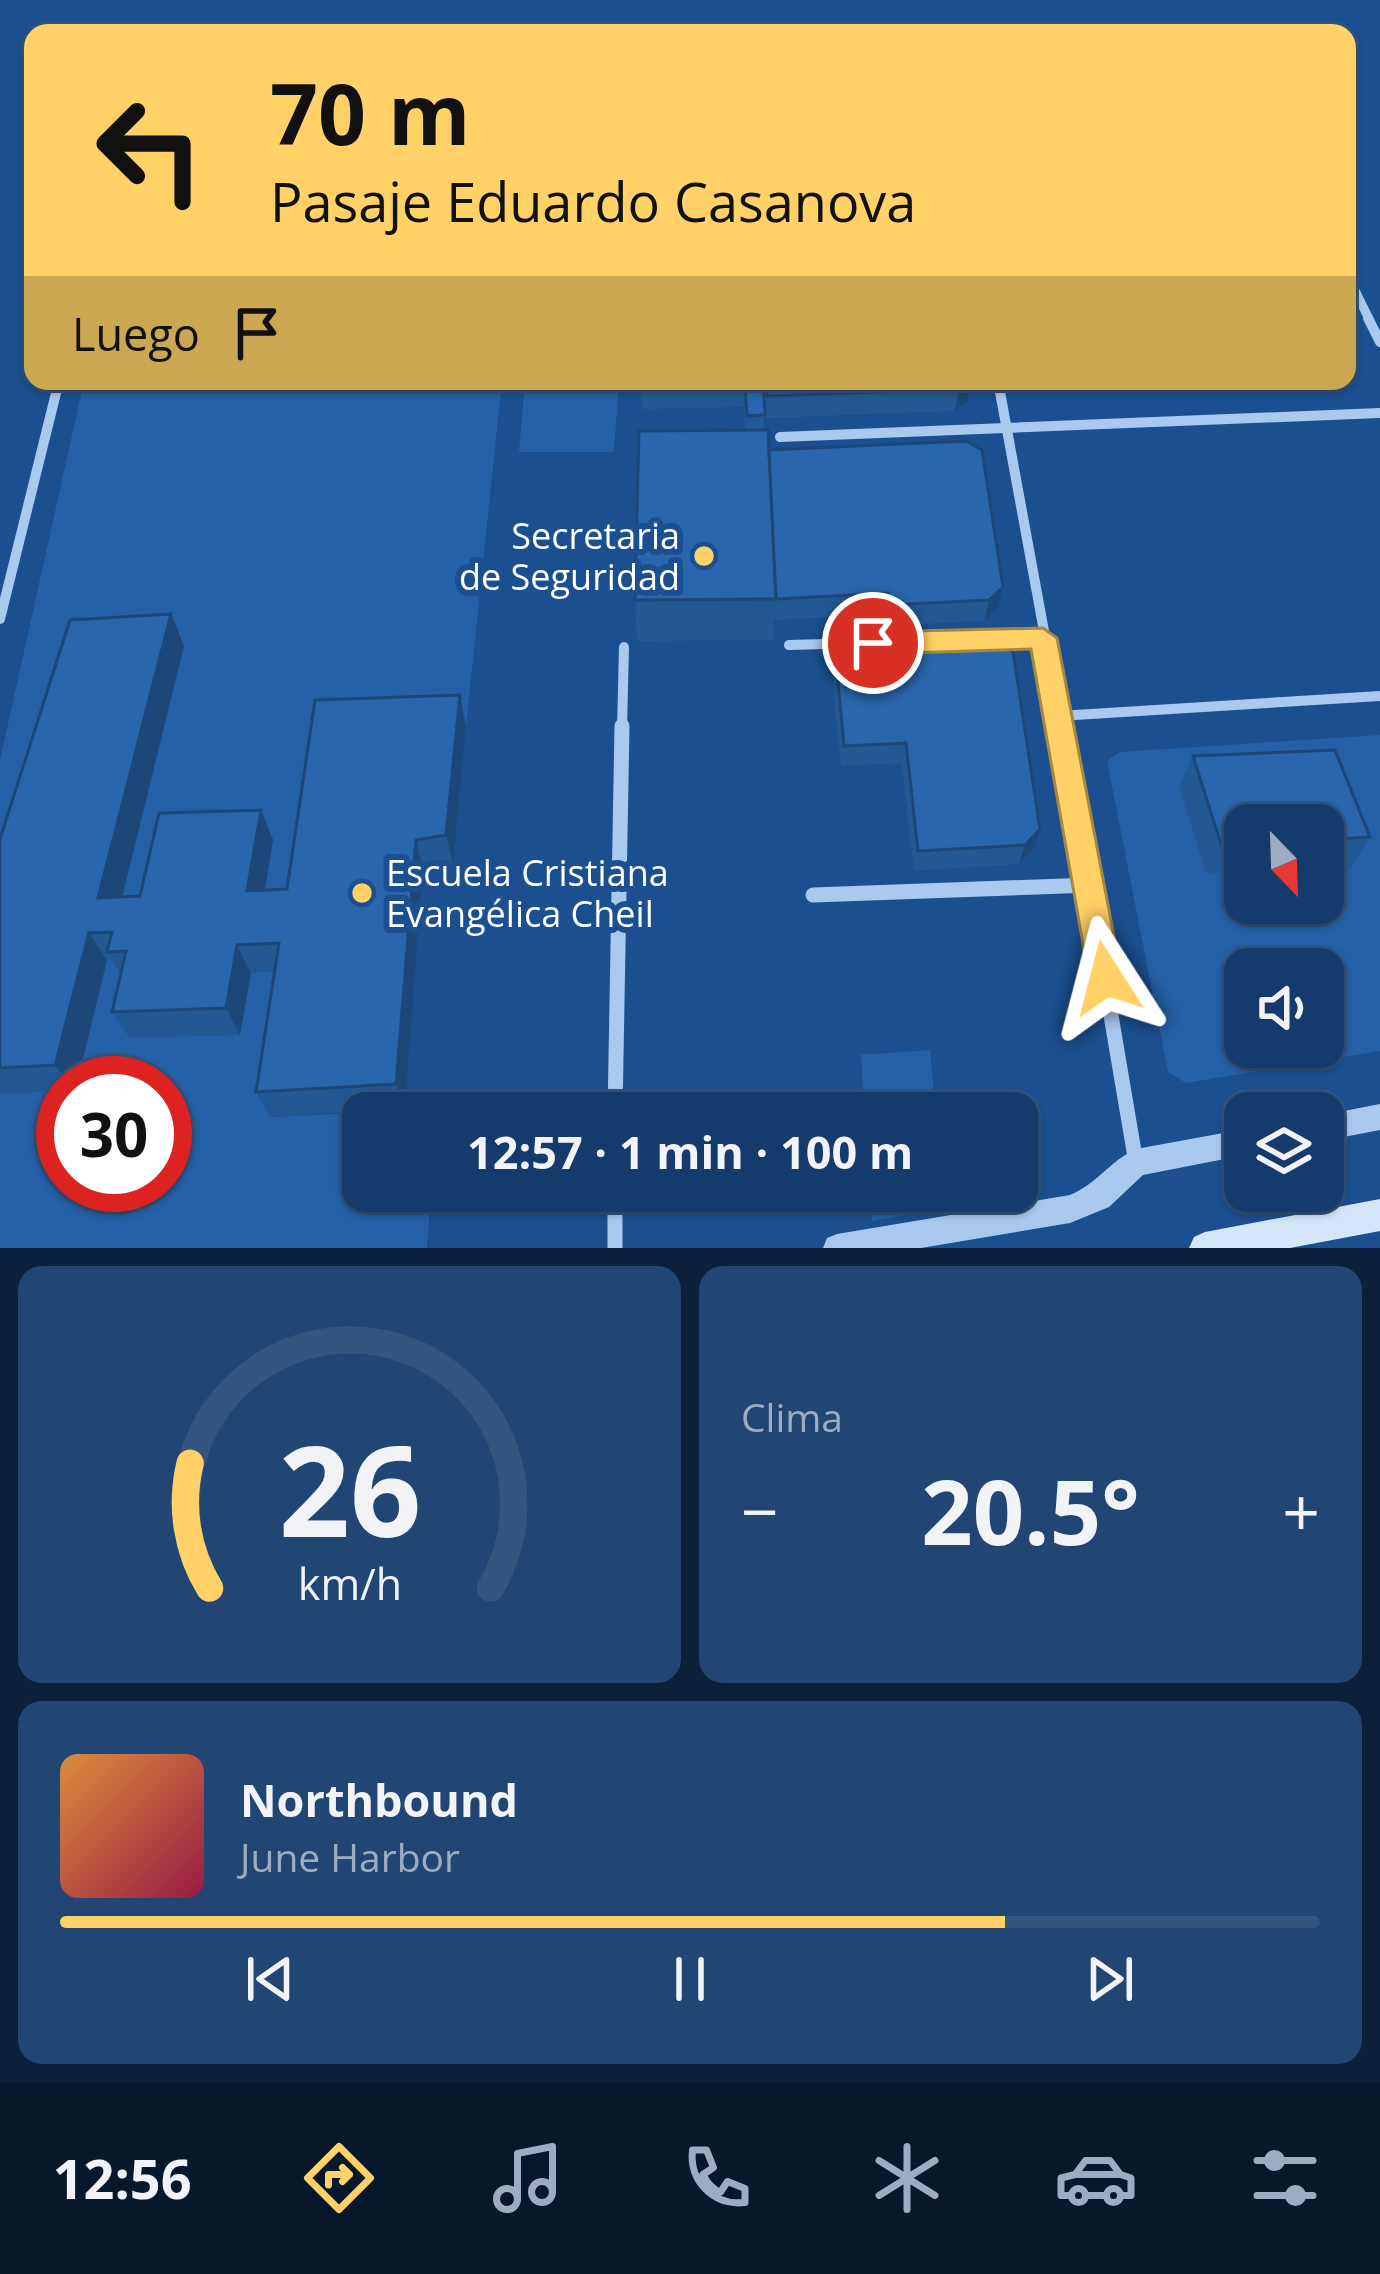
<!DOCTYPE html>
<html lang="es">
<meta charset="utf-8">
<style>
body{margin:0;font-family:"Open Sans",sans-serif;background:#214673;color:#f1f3f6;height:100vh;display:flex;flex-direction:column;font-size:45px;white-space:nowrap}
*{box-sizing:border-box;margin:0}
p{font-size:39px;color:#9dadc1}
.icon{flex:none;width:66px;height:66px;fill:none;stroke:currentColor;stroke-width:2;stroke-linecap:round;stroke-linejoin:round}
.map{position:relative;height:1248px;overflow:hidden}
.drawer{display:flex;flex-direction:column;gap:18px;padding:18px;background:#0b203b;flex:1}
.drawer>*{flex:none}
.top-card{position:absolute;left:24px;top:24px;width:1332px;height:366px;border-radius:24px;box-shadow:0 3px 9px #0004,0 0 0 3px #33557e;background:#ffd166;color:#111;overflow:hidden}
.needle{width:78px;rotate:157deg}
.tools{position:absolute;left:1224px;top:804px;display:grid;gap:24px}
.tools a{display:grid;place-items:center;width:120px;height:120px;border-radius:24px;background:#143b6b;box-shadow:0 3px 9px #0004,0 0 0 3px #33557e;font-size:60px}
.speed{position:absolute;left:36px;top:1056px;display:flex;gap:24px;font-size:60px;font-weight:700;text-align:center}
.speed>*{display:grid;place-content:center;width:156px;height:156px;border-radius:50%;background:#143b6b;box-shadow:0 3px 9px #0004,0 0 0 3px #33557e;line-height:1}
.speed .limit{border:18px solid #d22;background:#fff;color:#111}
.pin{position:absolute;display:grid;place-items:center;width:102px;height:102px;color:#fff;margin:-51px;border:6px solid #fff;border-radius:50%;box-shadow:0 3px 12px #0007}
.me{position:absolute;width:132px;margin:-66px;rotate:351deg;stroke-linejoin:round;filter:drop-shadow(0 0 9px #0008)}
.turn{display:flex;align-items:center;gap:42px;height:252px;padding:0 48px;font-size:54px}
.turn .icon{width:156px;height:156px;stroke-width:2.5}
.turn b{display:block;font-size:84px;line-height:102px}
.then{display:flex;align-items:center;height:114px;padding:0 48px;background:#0003;gap:24px;font-size:45px}
.big{font-size:90px;font-weight:700;line-height:1.1}
.drawer .tile{flex:1;display:flex;flex-direction:column;justify-content:center;gap:18px;min-width:0;padding:0 42px;border-radius:24px;background:#214673}
.drawer .dial{align-items:center;gap:0}
.dial svg{height:312px;overflow:visible;fill:none;stroke:#33557e;stroke-width:7;stroke-linecap:round;text-anchor:middle}
.dial text{fill:#f1f3f6;stroke:none}
.song{display:flex;align-items:center;gap:36px}
.cover{width:144px;height:144px;border-radius:18px;background:linear-gradient(135deg,hsl(30 70% 55%),hsl(340 70% 35%))}
.played{height:12px;border-radius:6px;background:linear-gradient(90deg,#ffd166 75%,#33557e 75%)}
.keys{display:flex;justify-content:space-around;direction:ltr}
.heat{display:flex;justify-content:space-between;align-items:center;font-size:66px;direction:ltr}
.drawer .tiles{flex:1;display:grid;gap:18px;grid-template-columns:1fr 1fr}
.tile:last-child{grid-column:span 2}
.trip{position:absolute;left:342px;top:1092px;width:696px;height:120px;border-radius:24px;background:#143b6b;box-shadow:0 3px 9px #0004,0 0 0 3px #33557e;font-weight:700;line-height:120px;text-align:center}
.tabs{display:flex;height:192px;justify-content:space-around;align-items:center;background:#08182b;color:#9dadc1}
.tabs .icon{width:84px;height:84px}
.tabs .active{color:#ffd166}
.tabs b{font-size:54px;color:#f1f3f6}
.map>svg:first-child{display:block}
.green{fill:#2461a8;fill-rule:evenodd}
.lines{fill:none;stroke-linecap:round;stroke-linejoin:round}
.minor-far2{stroke:#a9c9ee;stroke-width:9}
.minor-far1{stroke:#a9c9ee;stroke-width:10}
.minor{stroke:#a9c9ee;stroke-width:15}
.tertiary{fill:#a9c9ee;fill-rule:evenodd}
.secondary{fill:#d6e6fa;fill-rule:evenodd}
.wall{fill:#245895}
.shaded-wall{fill:#1d4779}
.building{fill:#2a66ad;stroke:#1d4779;stroke-width:3}
.route{fill:#ffd166;stroke:#a68842;stroke-width:3}
.poi-dot{fill:#ffd166;stroke:#1b4f8f;stroke-width:4.5}
.labels{text-anchor:middle;dominant-baseline:central;stroke-width:12;stroke-linejoin:round;paint-order:stroke}
.poi-label{font-size:36px;fill:#fff;stroke:#1b4f8f;text-anchor:end}
</style>
<div class="map">
<svg width="1380" height="1248" viewBox="0 0 1380 1248">
<rect width="100%" height="100%" fill="#1b4f8f"/>
<g class="green">
<path d="M84,381H502L466,726L271,1117L436,1109L363,1113V1191H431L427,1248H0V760ZM63,1083H165V1185H63Z"/>
<polygon points="525,381 619,381 614,452 519,452"/>
<path d="M1380,735V1051L1186,1083L1168,1072L1107,761L1120,752ZM1245,825H1323V903H1245ZM1245,969H1323V1047H1245Z"/>
<polygon points="930,1050 936,1113 864,1113 861,1055"/>
<polygon points="870,1191 943,1191 944,1208 872,1221"/>
</g>
<g class="lines">
<polyline class="minor-far2" points="1347,274 1370,321"/>
<g class="minor-far1">
<polyline points="1368,318 1380,342"/>
<polyline points="998,381 1062,729"/>
<polyline points="780,437 1380,413"/>
<polyline points="0,619 59,381"/>
<polyline points="789,645 1043,638"/>
<polyline points="1059,716 1380,696"/>
<polyline points="622,729 624,647"/>
</g>
<g class="minor">
<polyline points="1062,726 1136,1163"/>
<polyline points="813,895 1091,885"/>
<polyline points="615,1113 622,726"/>
<polyline points="615,1191 615,1248"/>
</g>
<g class="tertiary">
<polygon points="1380,1104 1380,1130 1323,1141 1323,1115"/>
<path d="M1245,1129V1155L1143,1175L1109,1207L1070,1223L921,1248H823L827,1238L837,1234L1070,1195C1097,1184 1111,1160 1136,1149Z"/>
</g>
<polygon class="secondary" points="1380,1199 1380,1231 1290,1248 1189,1248 1194,1237 1205,1232"/>
</g>
<g class="wall">
<polygon points="641,381 763,381 764,430 769,450 1003,587 998,609 984,621 886,626 885,614 774,620 773,640 637,641 635,600 745,430 744,407 642,409"/>
<polygon points="763,381 971,381 967,402 955,411 766,418"/>
<polygon points="171,614 184,646 122,897 140,896 261,810 273,840 265,890 287,889 466,726 453,864 423,869 405,1108 270,1117 256,1092 275,971 251,973 240,1035 130,1038 112,1012 121,974 112,960 107,960 77,1083 63,1083 63,1091 0,1094 0,839"/>
<polygon points="895,646 1034,849 1019,864 914,871 902,763 841,766 833,683 836,662 893,659"/>
<polygon points="1193,756 1370,837 1351,867 1323,868 1323,825 1245,825 1245,871 1206,873 1179,786"/>
</g>
<g class="shaded-wall">
<polygon points="971,381 967,402 955,411 959,389"/>
<polygon points="1003,587 998,609 984,621 989,600"/>
<polygon points="171,614 184,646 115,926 98,898"/>
<polygon points="460,695 466,726 453,864 446,835"/>
<polygon points="261,810 273,840 260,919 247,891"/>
<polygon points="1040,829 1034,849 1019,864 1025,845"/>
<polygon points="416,840 423,869 405,1108 396,1084"/>
<polygon points="89,933 107,960 77,1083 69,1083 55,1065"/>
<polygon points="237,945 251,973 240,1035 226,1008"/>
</g>
<g class="building">
<polygon points="641,381 763,381 765,415 747,416 745,385 641,387"/>
<polygon points="766,381 969,381 959,389 767,396"/>
<polygon points="768,430 776,599 635,600 639,431"/>
<polygon points="966,441 982,450 1003,587 989,600 890,605 888,593 776,599 769,450"/>
<polygon points="171,614 98,898 140,896 159,813 261,810 247,891 287,889 315,700 460,695 446,835 416,840 396,1084 256,1092 279,943 237,945 226,1008 112,1012 126,951 107,952 112,932 89,933 55,1065 0,1068 0,839 70,620"/>
<polygon points="995,641 1013,652 1040,829 1025,845 918,851 906,743 844,746 836,662 896,659 895,646"/>
<polygon points="1335,750 1370,837 1323,840 1323,825 1245,825 1245,843 1221,844 1193,756"/>
</g>
<polygon class="route" points="1043,628 1057,638 1122,978 1117,988 1106,993 1094,988 1089,978 1031,649 873,654 860,643 873,632"/>
<g class="poi-dot">
<circle cx="704" cy="556" r="12"/>
<circle cx="362" cy="893" r="12"/>
</g>
<g class="labels">
<g class="poi-label">
<text x="680" y="535">Secretaria<tspan x="680" dy="41">de Seguridad</tspan></text>
<text x="386" y="872" text-anchor="start">Escuela Cristiana<tspan x="386" dy="41">Evangélica Cheil</tspan></text>
</g>
</g>
</svg>
<div class="tools">
<a><svg class="needle" viewBox="-14 -14 28 28"><path d="M0-13l5 13h-10z" fill="#e53935"/><path d="M0 13l5-13h-10z" fill="#9dadc1"/></svg></a>
<a><svg class="icon" aria-label="sound" viewBox="0 0 24 24"><path d="M4 9h4l5-4v14l-5-4H4zM17 9q2 3 0 6"/></svg></a>
<a><svg class="icon" aria-label="layers" viewBox="0 0 24 24"><path d="M12 4l9 5-9 5-9-5zM3 14l9 5 9-5"/></svg></a>
</div>
<div class="speed"><div class="limit">30</div></div>
<div class="pin" style="left:873px;top:643px;background:#d93025"><svg class="icon" aria-label="arrive" viewBox="0 0 24 24"><path d="M6 21V4h12l-3 4 3 4H6"/></svg></div>
<svg class="me" style="left:1106px;top:978px" viewBox="-20 -20 40 40"><path d="M0-17L14 15 0 8-14 15z" fill="#ffd166" stroke="#fff" stroke-width="4"/></svg>
<div class="trip">12:57 · 1 min · 100 m</div>
<div class="top-card">
<div class="turn"><svg class="icon" aria-label="left" viewBox="0 0 24 24"><path d="M17 20v-9H6M10 6l-5 5 5 5"/></svg><div><b>70 m</b>Pasaje Eduardo Casanova</div></div>
<div class="then">Luego<svg class="icon" aria-label="arrive" viewBox="0 0 24 24"><path d="M6 21V4h12l-3 4 3 4H6"/></svg></div>
</div>
</div>
<section class="drawer">
<div class="tiles">
<div class="tile dial"><svg viewBox="0 0 100 80">
<path d="M14 69A42 42 0 1 1 86 69"/>
<path d="M14 69A42 42 0 0 1 9 37" stroke="#ffd166"/>
<text x="50" y="56" font-size="32" font-weight="700">26</text>
<text x="50" y="72" font-size="11">km/h</text>
</svg></div>
<div class="tile"><p>Clima</p>
<div class="heat"><a>−</a><b class="big">20.5°</b><a>+</a></div>
</div>
<div class="tile">
<div class="song"><i class="cover"></i><div><b>Northbound</b><p>June Harbor</p></div></div>
<div class="played"></div>
<div class="keys"><svg class="icon" aria-label="previous" viewBox="0 0 24 24"><path d="M18 5L8 12l10 7zM5 5v14"/></svg><svg class="icon" aria-label="pause" viewBox="0 0 24 24"><path d="M8 5v14M16 5v14"/></svg><svg class="icon" aria-label="next" viewBox="0 0 24 24"><path d="M6 5l10 7-10 7zM19 5v14"/></svg></div>
</div>
</div>
</section>
<nav class="tabs">
<b>12:56</b>
<svg class="icon active" aria-label="directions" viewBox="0 0 24 24"><path d="M12 3l9 9-9 9-9-9zM9 14v-3h6M13 9l2 2-2 2"/></svg>
<svg class="icon" aria-label="music" viewBox="0 0 24 24"><path d="M9 18V5l10-2v13"/><circle cx="6" cy="18" r="3"/><circle cx="16" cy="16" r="3"/></svg>
<svg class="icon" aria-label="phone" viewBox="0 0 24 24"><path d="M5 4h4l2 5-3 2q2 4 5 5l2-3 5 2v4C11 20 4 13 5 4z"/></svg>
<svg class="icon" aria-label="climate" viewBox="0 0 24 24"><path d="M12 3v18M4 7l16 10M4 17L20 7"/></svg>
<svg class="icon" aria-label="car" viewBox="0 0 24 24"><path d="M5 17H2v-5l4-1 3-4h7l3 4 3 1v5h-3M9 17h6M6 11h13"/><circle cx="7" cy="17" r="2"/><circle cx="17" cy="17" r="2"/></svg>
<svg class="icon" aria-label="filters" viewBox="0 0 24 24"><path d="M4 7h16M4 17h16"/><circle cx="9" cy="7" r="2"/><circle cx="15" cy="17" r="2"/></svg>
</nav>
